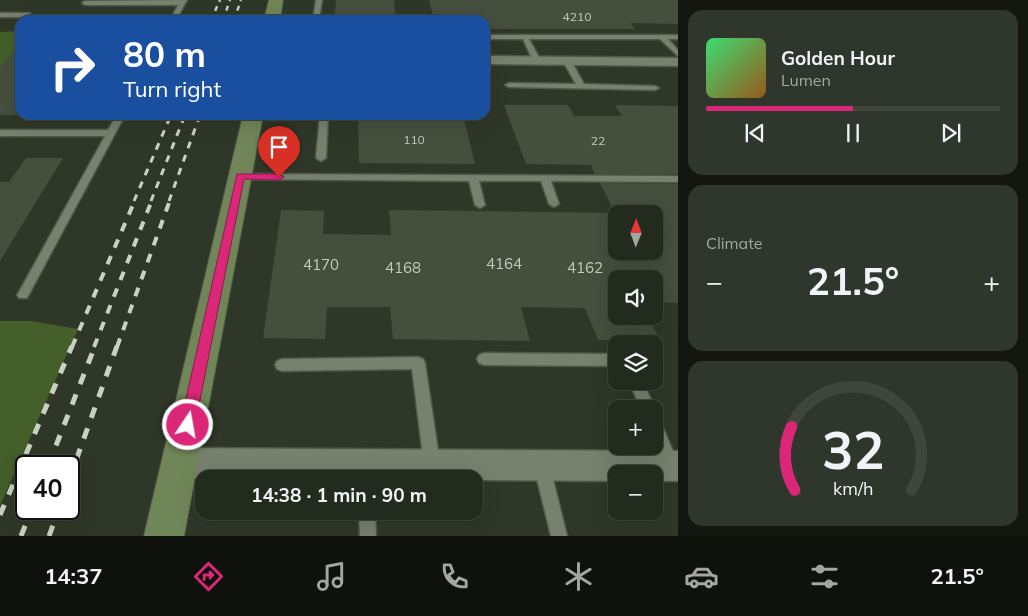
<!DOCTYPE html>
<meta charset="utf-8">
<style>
body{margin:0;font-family:Mulish,sans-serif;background:#2f362b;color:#f1f3f6;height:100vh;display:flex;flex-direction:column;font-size:19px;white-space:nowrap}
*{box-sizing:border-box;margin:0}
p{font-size:16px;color:#a3a7a4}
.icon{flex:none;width:28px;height:28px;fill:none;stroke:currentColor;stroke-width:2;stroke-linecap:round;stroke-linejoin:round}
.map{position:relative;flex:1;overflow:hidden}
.side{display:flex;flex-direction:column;gap:10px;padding:10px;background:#131710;width:350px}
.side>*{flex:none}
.guide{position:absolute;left:15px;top:15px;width:475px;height:105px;border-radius:15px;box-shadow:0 5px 20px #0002,0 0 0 1px #40463c;background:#1a4fa0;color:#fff;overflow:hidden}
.needle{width:32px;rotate:1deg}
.controls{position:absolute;left:608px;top:205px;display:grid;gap:10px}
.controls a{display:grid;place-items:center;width:55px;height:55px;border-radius:10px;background:#232a1e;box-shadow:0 5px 20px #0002,0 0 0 1px #40463c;font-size:25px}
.speed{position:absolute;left:15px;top:455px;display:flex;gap:10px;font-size:25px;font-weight:700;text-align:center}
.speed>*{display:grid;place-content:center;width:65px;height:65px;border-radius:50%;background:#232a1e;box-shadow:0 5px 20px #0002,0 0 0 1px #40463c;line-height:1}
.speed .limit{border:2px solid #111;border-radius:8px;background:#fff;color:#111}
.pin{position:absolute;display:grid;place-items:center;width:42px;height:42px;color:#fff;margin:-51px -21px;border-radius:50% 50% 50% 0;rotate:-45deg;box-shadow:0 0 5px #0007}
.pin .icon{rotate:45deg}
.me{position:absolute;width:55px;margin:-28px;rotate:12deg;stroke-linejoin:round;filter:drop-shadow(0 0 4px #0008)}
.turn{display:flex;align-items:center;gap:18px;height:105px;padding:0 25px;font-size:22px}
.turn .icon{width:65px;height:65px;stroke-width:2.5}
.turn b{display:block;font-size:35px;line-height:42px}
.big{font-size:38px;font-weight:700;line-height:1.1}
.side .widget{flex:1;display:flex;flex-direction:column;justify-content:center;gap:8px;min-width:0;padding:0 18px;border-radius:15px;background:#2f362b}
.side .dial{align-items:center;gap:0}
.dial svg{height:130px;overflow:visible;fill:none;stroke:#40463c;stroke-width:7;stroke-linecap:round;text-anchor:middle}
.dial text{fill:#f1f3f6;stroke:none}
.song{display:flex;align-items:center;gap:15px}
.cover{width:60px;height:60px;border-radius:8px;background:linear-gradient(135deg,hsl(140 70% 55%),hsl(30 70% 35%))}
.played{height:5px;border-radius:2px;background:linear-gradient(90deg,#db2777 50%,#40463c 50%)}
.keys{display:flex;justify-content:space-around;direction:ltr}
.heat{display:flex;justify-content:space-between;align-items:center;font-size:28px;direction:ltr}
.trip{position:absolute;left:195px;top:470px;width:288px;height:50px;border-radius:15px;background:#232a1e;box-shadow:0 5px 20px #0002,0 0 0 1px #40463c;font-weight:700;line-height:50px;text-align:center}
.tabs{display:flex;height:80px;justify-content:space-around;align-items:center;background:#0e110c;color:#a3a7a4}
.tabs .icon{width:35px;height:35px}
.tabs .active{color:#db2777}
.tabs b{font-size:22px;color:#f1f3f6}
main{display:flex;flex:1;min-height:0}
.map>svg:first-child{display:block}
.green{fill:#445f29}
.building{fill:#454f3e;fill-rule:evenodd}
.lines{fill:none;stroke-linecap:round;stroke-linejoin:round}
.lane-casing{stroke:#4f5748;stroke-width:3}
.street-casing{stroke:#4f5748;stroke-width:3}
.secondary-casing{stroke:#4f5748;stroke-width:2}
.lane{fill:#77816e;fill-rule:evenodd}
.street{fill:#77816e;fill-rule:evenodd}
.secondary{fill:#708658;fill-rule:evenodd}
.rail-far3{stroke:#c9d0c4;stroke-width:2.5;stroke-dasharray:5 5;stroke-linecap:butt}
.rail-far2{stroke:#c9d0c4;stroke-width:3;stroke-dasharray:7 7;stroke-linecap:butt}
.rail-far1{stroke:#c9d0c4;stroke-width:4;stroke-dasharray:9 9;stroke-linecap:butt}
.rail{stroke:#c9d0c4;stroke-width:5;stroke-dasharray:11 11;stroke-linecap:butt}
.route{fill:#db2777;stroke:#8e194d}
.labels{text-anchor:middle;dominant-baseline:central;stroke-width:5;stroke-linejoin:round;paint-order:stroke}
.far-number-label{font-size:12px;fill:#c3cbbe}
.number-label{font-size:15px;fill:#c3cbbe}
</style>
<main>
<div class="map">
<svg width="678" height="536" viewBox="0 0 678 536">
<rect width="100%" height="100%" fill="#2f3828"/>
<g class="green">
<polygon points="20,31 20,50 0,72 0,32"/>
<polygon points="0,321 31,321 78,329 0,506"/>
</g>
<g class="building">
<polygon points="336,0 394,0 396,20 334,20"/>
<polygon points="429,0 678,0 678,24 630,23 635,29 485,29 485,20 434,20"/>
<polygon points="20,45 20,115 0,115 0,66"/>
<polygon points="504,105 568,105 574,116 622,116 615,105 678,106 678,174 595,174 591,165 526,164"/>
<polygon points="358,115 463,115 475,164 359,163"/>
<polygon points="26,158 63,158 0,261 0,182 9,182"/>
<path d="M600,183L678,184V303L654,302V279H616V316H648L660,341L598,340L585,308L521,307L530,341L393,339L390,307H327L325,339L263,338L281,210L324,211L323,234L391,235L389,210L615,213ZM616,214H654V251H616Z"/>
</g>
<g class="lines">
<defs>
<g id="lane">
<polygon points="181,0 187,0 176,20 170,20 178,5 85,5 82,3 85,1"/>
<polygon points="316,0 322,0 319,20 313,20"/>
<polygon points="0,13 29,13 32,15 29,17 0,17"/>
<polygon points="485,35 678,35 678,39 668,39 678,50 678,56 660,39 529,39 541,61 537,63 533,61 523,39 485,39"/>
<polygon points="564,59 570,59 584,84 655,86 659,88 655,90 509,87 505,85 509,83 576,84 563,61"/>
<polygon points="117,115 125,115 27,298 19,298 17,295 19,292 105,136 0,136 0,130 108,130"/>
<polygon points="320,115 328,115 326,158 321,161 316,158"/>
<polygon points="240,174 678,176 678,182 551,181 559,204 554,207 549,204 541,181 479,181 485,205 480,208 475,205 469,181 237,179 237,175"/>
<polygon points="484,353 616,354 616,366 484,365 479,363 477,359 479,355"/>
<polygon points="418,357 423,359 425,363 440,464 437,469 432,472 427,469 424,464 412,369 282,371 277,369 275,365 277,361 282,359"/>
<polygon points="629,381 643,381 655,409 654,412 654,409 641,409"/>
<polygon points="654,416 659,418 678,463 676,469 671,472 666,469 654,440"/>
<polygon points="542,459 547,462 550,467 567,536 551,536 534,467 537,462"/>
<polygon points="359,511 375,511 376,536 360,536"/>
</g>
<g id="street">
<polygon points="485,56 678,58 678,66 485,64"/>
<polygon points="180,448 678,451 678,481 654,481 654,474 616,474 616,481 180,478 169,474 165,463 169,452"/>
</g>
<g id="secondary">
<polygon points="269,0 283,0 280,20 264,20"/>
<polygon points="243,115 263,115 184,536 144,536"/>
</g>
</defs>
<use href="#lane" class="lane-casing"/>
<use href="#street" class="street-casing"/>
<use href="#secondary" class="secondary-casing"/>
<use href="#lane" class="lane"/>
<use href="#street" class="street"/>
<use href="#secondary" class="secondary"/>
<g class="rail-far3">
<polyline points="211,20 220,0"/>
<polyline points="223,20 230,0"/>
<polyline points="234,20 241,0"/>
</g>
<g class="rail-far2">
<polyline points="134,201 171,115"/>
<polyline points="151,201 185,115"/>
<polyline points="169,201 200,115"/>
</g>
<g class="rail-far1">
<polyline points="72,347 135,200"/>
<polyline points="94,347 152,200"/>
<polyline points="117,347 170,200"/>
</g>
<g class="rail">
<polyline points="48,466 95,346"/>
<polyline points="69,480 117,346"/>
<polyline points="0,515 72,346"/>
<polyline points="21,536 32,509"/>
<polyline points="49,536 59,509"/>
</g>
</g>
<polygon class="route" points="237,174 279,174 284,177 279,180 244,179 195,425 193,430 188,432 182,430 180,425"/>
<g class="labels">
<g class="far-number-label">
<text x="577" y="16">4210</text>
<text x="414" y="139">110</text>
<text x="598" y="140">22</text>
</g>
<g class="number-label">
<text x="504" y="263">4164</text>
<text x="321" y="264">4170</text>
<text x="403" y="267">4168</text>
<text x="585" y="267">4162</text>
</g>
</g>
</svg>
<div class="controls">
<a><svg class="needle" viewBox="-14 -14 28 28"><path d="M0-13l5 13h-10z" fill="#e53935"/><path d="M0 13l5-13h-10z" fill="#a3a7a4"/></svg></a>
<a><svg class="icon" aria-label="sound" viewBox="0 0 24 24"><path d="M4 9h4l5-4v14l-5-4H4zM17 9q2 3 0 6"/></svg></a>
<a><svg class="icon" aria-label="layers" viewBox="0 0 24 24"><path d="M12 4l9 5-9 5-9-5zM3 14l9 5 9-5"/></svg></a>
<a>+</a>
<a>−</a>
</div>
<div class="speed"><div class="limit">40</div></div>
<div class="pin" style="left:279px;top:177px;background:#d93025"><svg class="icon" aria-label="arrive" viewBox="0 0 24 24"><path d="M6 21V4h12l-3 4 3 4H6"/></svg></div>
<svg class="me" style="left:188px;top:425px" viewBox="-20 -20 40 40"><circle r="17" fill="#db2777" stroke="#fff" stroke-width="3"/><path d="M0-11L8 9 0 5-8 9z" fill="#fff"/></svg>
<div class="trip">14:38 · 1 min · 90 m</div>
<div class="guide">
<div class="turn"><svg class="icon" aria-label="right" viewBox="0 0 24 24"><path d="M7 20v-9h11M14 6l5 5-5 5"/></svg><div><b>80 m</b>Turn right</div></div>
</div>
</div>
<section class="side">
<div class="widget">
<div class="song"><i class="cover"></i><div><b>Golden Hour</b><p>Lumen</p></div></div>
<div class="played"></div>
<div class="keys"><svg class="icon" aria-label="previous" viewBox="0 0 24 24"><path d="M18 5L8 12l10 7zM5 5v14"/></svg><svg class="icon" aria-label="pause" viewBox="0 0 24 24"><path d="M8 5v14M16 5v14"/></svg><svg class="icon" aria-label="next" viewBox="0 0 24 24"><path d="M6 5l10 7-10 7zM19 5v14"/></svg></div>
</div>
<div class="widget"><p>Climate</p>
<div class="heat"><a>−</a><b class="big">21.5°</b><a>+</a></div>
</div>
<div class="widget dial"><svg viewBox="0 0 100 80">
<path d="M14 69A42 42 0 1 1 86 69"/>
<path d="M14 69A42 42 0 0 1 12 30" stroke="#db2777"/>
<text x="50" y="56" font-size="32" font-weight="700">32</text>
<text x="50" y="72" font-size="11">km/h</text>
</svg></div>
</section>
</main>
<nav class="tabs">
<b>14:37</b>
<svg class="icon active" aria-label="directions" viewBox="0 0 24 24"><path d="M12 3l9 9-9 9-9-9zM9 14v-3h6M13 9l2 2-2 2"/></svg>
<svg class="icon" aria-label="music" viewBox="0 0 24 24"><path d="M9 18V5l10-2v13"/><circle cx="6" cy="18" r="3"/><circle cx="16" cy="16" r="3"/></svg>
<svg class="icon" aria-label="phone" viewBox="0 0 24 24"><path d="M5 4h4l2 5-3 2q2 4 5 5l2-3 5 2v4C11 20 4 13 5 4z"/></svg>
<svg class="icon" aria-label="climate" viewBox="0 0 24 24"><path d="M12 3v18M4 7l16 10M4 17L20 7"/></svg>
<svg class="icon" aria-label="car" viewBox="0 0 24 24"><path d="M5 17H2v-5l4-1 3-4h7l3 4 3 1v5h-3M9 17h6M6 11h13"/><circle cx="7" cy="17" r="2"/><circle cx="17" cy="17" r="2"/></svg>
<svg class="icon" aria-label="filters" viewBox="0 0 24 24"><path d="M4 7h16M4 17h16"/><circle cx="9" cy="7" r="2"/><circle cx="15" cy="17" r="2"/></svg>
<b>21.5°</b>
</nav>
